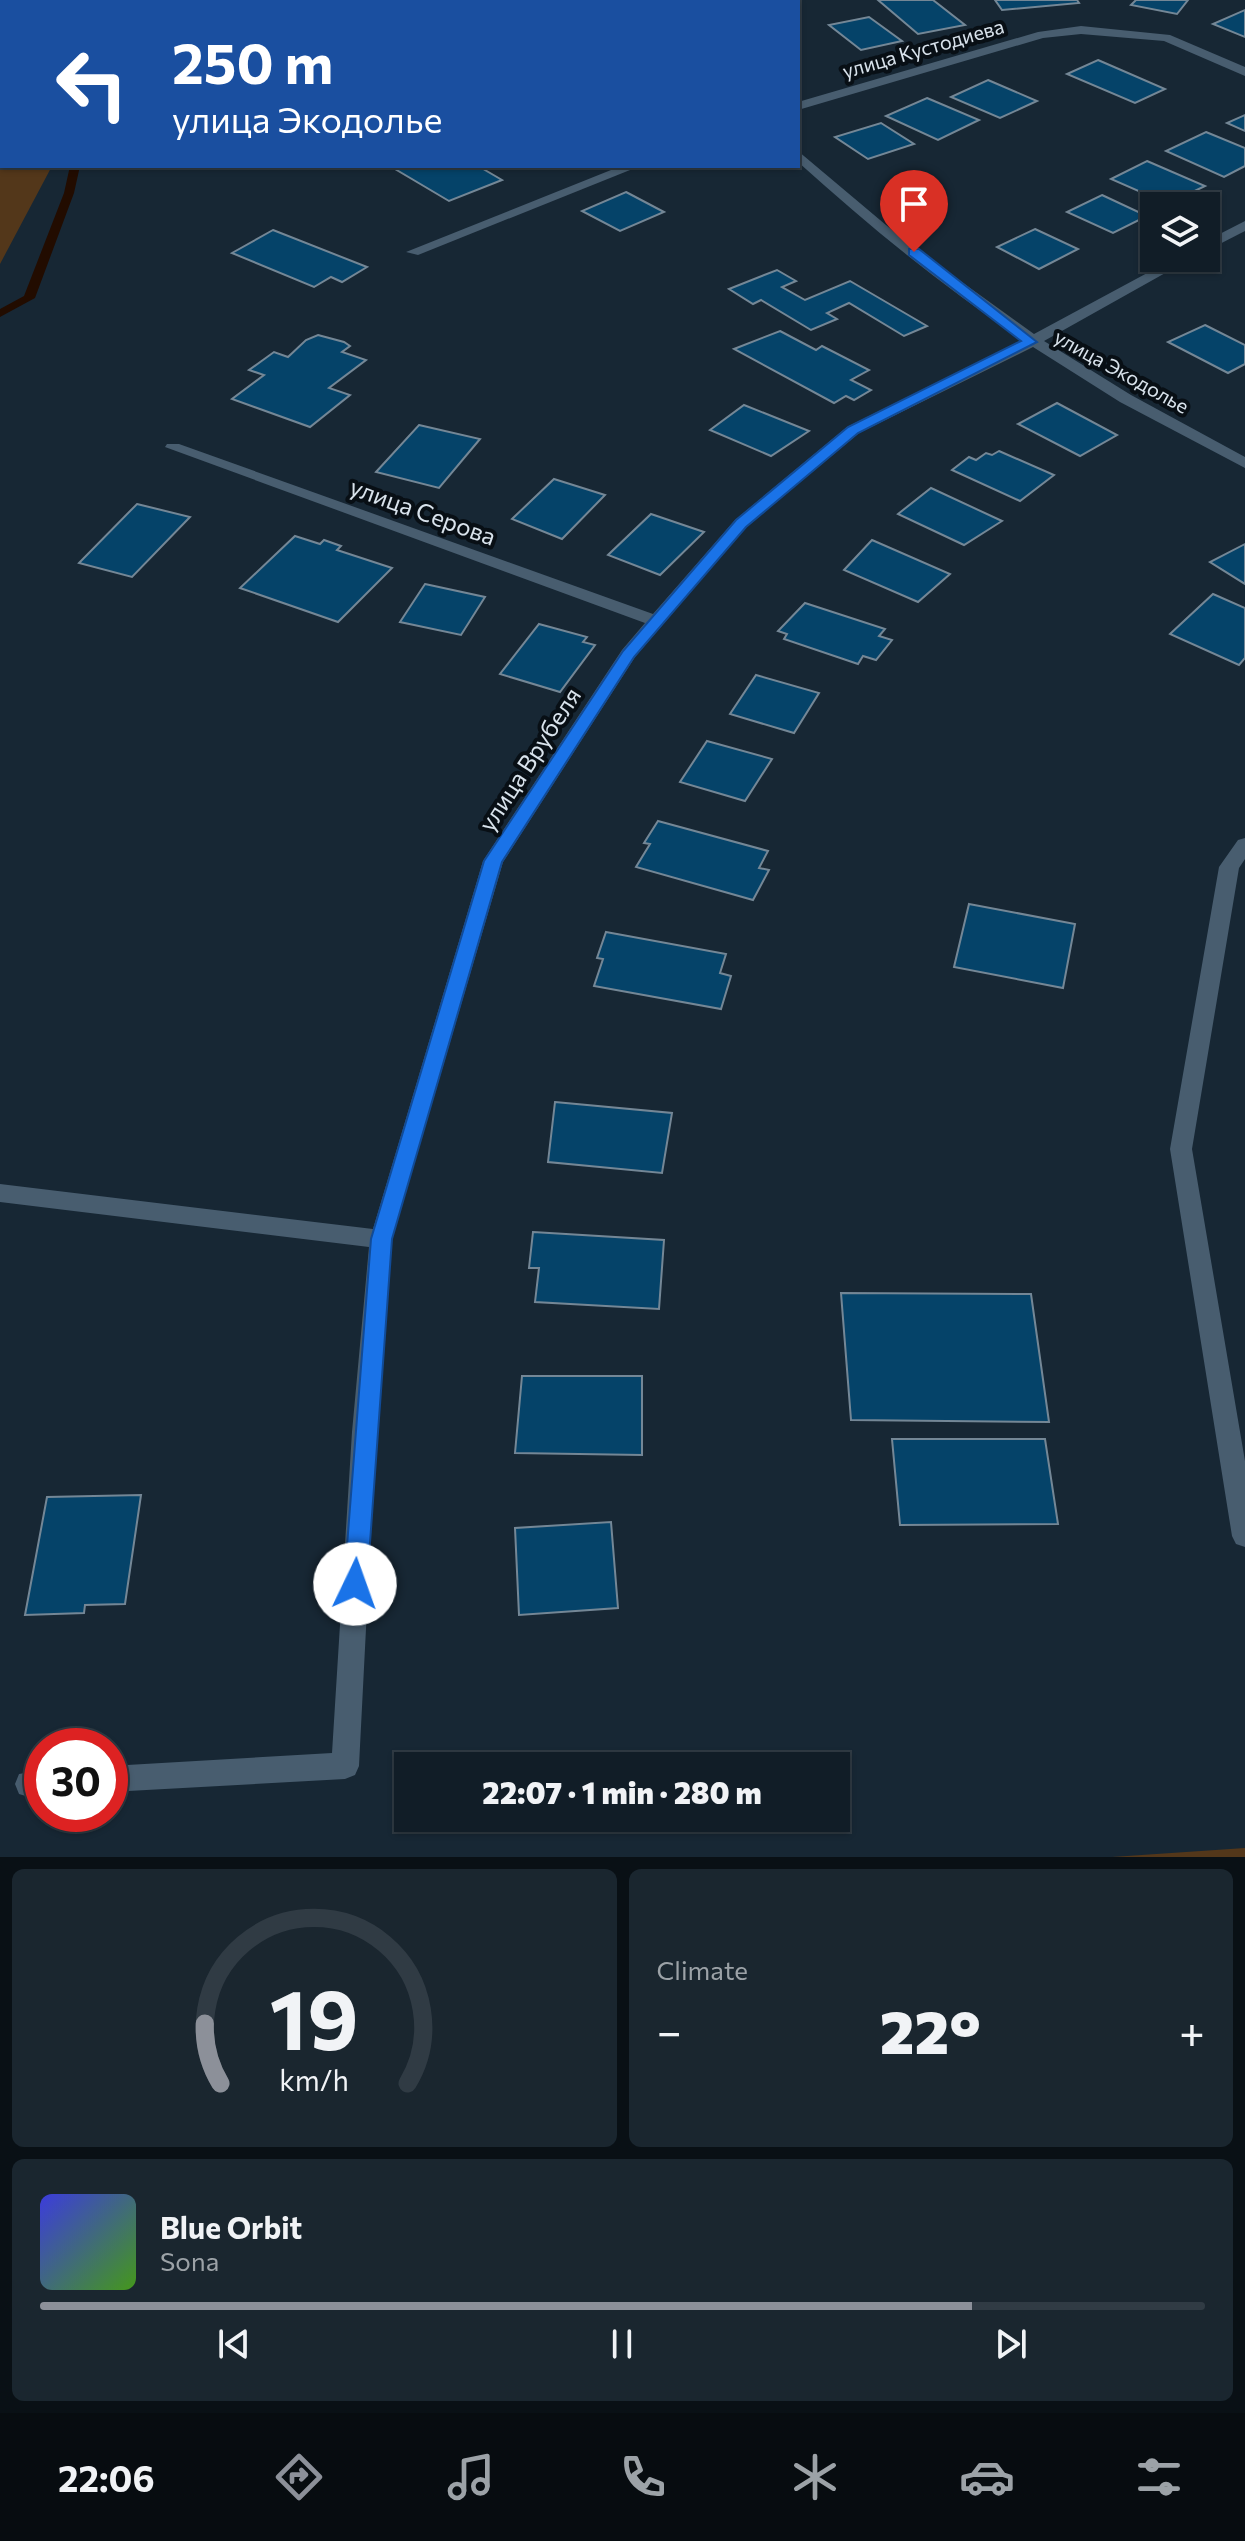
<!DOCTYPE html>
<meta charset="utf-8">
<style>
body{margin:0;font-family:Commissioner,sans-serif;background:#1a262f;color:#f1f3f6;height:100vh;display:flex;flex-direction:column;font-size:30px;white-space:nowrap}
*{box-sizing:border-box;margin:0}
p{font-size:26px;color:#9ca2a7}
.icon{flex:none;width:44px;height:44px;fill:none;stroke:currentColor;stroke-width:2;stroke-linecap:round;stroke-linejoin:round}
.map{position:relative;height:1857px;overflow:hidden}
.drawer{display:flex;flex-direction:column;gap:12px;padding:12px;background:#091015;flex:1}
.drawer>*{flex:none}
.guide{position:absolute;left:0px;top:0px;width:800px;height:168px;box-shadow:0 2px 6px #0004,0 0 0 2px #303b44;background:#1a4fa0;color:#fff;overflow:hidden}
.controls{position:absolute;left:1140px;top:192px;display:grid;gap:16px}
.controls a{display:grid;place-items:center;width:80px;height:80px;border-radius:0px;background:#111d27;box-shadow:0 2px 6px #0004,0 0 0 2px #303b44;font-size:40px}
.speed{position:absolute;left:24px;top:1728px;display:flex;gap:16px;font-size:40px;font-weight:700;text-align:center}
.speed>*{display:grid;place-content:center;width:104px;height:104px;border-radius:50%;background:#111d27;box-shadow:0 2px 6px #0004,0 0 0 2px #303b44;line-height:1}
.speed .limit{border:12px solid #d22;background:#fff;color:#111}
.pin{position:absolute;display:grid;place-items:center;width:68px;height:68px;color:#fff;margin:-82px -34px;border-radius:50% 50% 50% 0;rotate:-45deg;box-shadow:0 0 8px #0007}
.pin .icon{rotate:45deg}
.me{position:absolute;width:88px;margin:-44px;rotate:3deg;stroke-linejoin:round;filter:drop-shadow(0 0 6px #0008)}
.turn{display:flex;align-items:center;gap:28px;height:168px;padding:0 40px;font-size:36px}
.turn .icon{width:104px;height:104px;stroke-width:2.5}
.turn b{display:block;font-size:56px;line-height:68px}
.big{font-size:60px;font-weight:800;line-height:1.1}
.drawer .widget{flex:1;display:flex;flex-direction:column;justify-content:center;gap:12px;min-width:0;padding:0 28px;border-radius:12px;background:#1a262f}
.drawer .dial{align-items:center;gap:0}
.dial svg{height:208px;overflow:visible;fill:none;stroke:#303b44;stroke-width:7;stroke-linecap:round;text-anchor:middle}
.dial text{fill:#f1f3f6;stroke:none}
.song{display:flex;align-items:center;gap:24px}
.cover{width:96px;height:96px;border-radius:12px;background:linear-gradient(135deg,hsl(240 70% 55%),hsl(100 70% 35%))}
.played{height:8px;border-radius:4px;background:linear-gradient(90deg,#8c9099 80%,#303b44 80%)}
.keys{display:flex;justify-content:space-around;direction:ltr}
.heat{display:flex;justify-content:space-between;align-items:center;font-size:44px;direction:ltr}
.drawer .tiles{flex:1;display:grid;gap:12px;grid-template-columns:1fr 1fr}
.widget:last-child{grid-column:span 2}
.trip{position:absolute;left:394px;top:1752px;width:456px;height:80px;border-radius:0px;background:#111d27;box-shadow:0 2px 6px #0004,0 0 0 2px #303b44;font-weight:800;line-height:80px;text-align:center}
.menu{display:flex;height:128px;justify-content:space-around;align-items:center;background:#070c10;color:#9ca2a7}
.menu .icon{width:56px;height:56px}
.menu .on{color:#8c9099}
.menu b{font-size:36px;color:#f1f3f6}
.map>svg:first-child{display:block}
.green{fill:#53371a}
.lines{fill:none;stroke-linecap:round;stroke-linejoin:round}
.stream{fill:#220c00;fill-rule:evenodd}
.building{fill:#054369;stroke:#748796;stroke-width:2}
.minor{fill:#485d6f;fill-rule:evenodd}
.route{fill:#1a73e8;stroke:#114b97;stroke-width:2}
.labels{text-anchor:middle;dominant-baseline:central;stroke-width:8;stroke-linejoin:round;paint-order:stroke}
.far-street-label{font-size:20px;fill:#d9e3ec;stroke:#080f15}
.street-label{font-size:24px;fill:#d9e3ec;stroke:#080f15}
</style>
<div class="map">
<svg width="1245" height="1857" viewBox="0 0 1245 1857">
<rect width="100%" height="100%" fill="#172734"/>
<g class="green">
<polygon points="0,0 140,0 2,2 2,166 52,166 0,264"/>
<polygon points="1245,1848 1245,1857 1112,1857"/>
</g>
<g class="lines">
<g class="stream">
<rect x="105" y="0" width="10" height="2"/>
<polygon points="70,166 80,166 74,193 35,298 0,317 0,309 24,296 64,193"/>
</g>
</g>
<g class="building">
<polygon points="878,0 933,0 965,25 918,34"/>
<polygon points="995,0 1077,0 1079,3 1002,10"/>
<polygon points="1136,0 1188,0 1177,14 1131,5"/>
<polygon points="1245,10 1245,37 1213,24"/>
<polygon points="869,17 902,41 861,50 829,25"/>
<polygon points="1098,60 1165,89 1135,103 1067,74"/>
<polygon points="988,80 1037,101 1000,118 951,97"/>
<polygon points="927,98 979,120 938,140 886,116"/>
<polygon points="1245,115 1245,131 1227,123"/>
<polygon points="881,123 914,144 868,159 835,137"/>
<polygon points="1206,132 1245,148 1245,166 1224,177 1166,151"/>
<polygon points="1147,161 1205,186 1168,204 1111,179"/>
<polygon points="390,166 478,166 502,180 449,201"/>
<polygon points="626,192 664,212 620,231 582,211"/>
<polygon points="1102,195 1147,216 1113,233 1067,212"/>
<polygon points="1035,229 1078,249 1039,269 997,247"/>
<polygon points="273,230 367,267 342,282 331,277 314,287 232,253"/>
<polygon points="777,270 796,281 782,287 805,300 850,281 927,326 904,336 849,303 827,313 837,319 811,330 761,300 753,304 729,289"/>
<polygon points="1205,325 1245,345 1245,364 1228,373 1168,342"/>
<polygon points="780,331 816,350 822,346 869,370 851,380 871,390 854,400 846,396 834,403 734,349"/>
<polygon points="318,335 344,342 350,346 342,352 366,360 329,388 350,395 310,427 232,399 264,375 249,370 274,352 288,357 306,340"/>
<polygon points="1057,403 1117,435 1080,456 1018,424"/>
<polygon points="744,405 809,431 771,456 710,430"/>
<polygon points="419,425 480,439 439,488 376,472"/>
<polygon points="999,451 1054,475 1020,501 952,470 969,457 976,460 986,453 992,455"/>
<polygon points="554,479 605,495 562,539 512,519"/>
<polygon points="931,488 1002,521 964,545 898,514"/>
<polygon points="137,504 190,517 132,577 79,563"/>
<polygon points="651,514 704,532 660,575 608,555"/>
<polygon points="295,536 320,544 324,540 341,546 337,550 392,568 338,622 240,588"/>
<polygon points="872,540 950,574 918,602 844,570"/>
<polygon points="1245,544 1245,584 1210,562"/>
<polygon points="425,584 485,597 461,635 400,622"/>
<polygon points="1213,594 1245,608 1245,658 1239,665 1170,634"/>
<polygon points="805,603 885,629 879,636 892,640 876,660 863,656 858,664 784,639 787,634 778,631"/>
<polygon points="539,624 587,637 583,642 595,645 560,692 500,674"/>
<polygon points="756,675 819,693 794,733 730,714"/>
<polygon points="707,741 772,759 745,801 680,782"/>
<polygon points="658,821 768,851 759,868 769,870 753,900 636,867 650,844 644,843"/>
<polygon points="969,904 1075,924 1063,988 954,967"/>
<polygon points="606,932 726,954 720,973 731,976 721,1009 594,986 603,959 597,958"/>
<polygon points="555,1102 672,1113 662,1173 548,1162"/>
<polygon points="533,1232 664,1240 659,1309 535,1302 539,1268 529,1268"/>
<polygon points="841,1293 1031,1294 1049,1422 851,1420"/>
<polygon points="522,1376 642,1376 642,1455 515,1453"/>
<polygon points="892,1439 1045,1439 1058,1524 900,1525"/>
<polygon points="141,1495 125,1604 85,1605 84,1613 25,1615 47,1497"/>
<polygon points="611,1522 618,1608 519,1615 515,1528"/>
</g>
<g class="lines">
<g class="minor">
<polygon points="313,0 333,0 312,2"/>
<polygon points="639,0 651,0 652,2 640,2"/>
<polygon points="1081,26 1170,35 1245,67 1245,76 1164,41 1081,34 1043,38 798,110 798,102 1038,32"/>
<path d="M798,151L905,241L1034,334L1175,258H1192L1044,341L1131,395L1245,457V468L1120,402L1033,347L859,433L747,526L635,657L503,862L392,1239L376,1432L359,1766L355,1775L345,1779L110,1792V1766L332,1753L352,1432L369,1247L0,1202V1184L373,1229L483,861L622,650L645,623L165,447L167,444H179L653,614L735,520L847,427L1023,340C943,287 869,226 798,162Z"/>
<polygon points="621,166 640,166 418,255 406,252"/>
<polygon points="1245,221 1245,231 1206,251 1206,241"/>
<polygon points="1245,838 1245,859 1239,868 1192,1149 1245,1461 1245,1547 1236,1544 1232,1536 1170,1149 1219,867 1238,840"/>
<polygon points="42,1770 42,1796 29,1797 19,1794 15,1784 19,1774"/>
</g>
</g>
<polygon class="route" points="909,249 919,249 1037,342 858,433 746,527 634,657 502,862 392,1239 367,1584 364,1591 355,1595 347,1591 344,1584 371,1239 484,861 623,651 736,520 848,427 1021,341 909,255"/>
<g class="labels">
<g class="far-street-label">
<text transform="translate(923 48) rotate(-16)">улица Кустодиева</text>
<text transform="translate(1122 371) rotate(29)">улица Экодолье</text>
</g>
<g class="street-label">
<text transform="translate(423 511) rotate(20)">улица Серова</text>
<text transform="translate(529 759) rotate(-57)">улица Врубеля</text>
</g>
</g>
</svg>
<div class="controls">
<a><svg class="icon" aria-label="layers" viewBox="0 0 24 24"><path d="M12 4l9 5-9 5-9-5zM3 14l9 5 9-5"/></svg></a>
</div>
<div class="speed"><div class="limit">30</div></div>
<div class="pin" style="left:914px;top:252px;background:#d93025"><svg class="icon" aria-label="arrive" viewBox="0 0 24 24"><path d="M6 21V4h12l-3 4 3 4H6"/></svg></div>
<svg class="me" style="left:355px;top:1584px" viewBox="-20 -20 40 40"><circle r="19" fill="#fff"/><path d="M0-13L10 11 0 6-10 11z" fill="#1a73e8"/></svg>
<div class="trip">22:07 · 1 min · 280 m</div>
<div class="guide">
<div class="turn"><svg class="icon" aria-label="left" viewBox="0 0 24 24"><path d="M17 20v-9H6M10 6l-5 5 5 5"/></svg><div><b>250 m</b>улица Экодолье</div></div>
</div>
</div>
<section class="drawer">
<div class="tiles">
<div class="widget dial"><svg viewBox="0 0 100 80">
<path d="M14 69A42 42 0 1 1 86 69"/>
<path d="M14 69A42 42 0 0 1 8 46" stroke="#8c9099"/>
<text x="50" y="56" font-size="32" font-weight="700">19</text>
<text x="50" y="72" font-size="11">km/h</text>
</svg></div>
<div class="widget"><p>Climate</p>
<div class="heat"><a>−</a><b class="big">22°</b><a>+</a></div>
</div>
<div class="widget">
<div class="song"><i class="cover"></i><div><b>Blue Orbit</b><p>Sona</p></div></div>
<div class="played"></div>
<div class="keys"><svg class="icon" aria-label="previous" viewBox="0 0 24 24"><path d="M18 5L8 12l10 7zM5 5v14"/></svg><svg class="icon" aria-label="pause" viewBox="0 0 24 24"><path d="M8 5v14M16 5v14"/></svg><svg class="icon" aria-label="next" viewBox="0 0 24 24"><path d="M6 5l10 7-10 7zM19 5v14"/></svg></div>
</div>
</div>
</section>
<nav class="menu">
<b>22:06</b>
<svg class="icon on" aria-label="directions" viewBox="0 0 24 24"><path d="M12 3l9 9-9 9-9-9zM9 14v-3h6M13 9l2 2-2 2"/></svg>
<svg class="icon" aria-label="music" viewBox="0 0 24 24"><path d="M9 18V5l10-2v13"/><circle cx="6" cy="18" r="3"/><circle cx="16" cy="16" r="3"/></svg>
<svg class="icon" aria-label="phone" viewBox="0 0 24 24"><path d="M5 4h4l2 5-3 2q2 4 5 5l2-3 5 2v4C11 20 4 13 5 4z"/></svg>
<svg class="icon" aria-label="climate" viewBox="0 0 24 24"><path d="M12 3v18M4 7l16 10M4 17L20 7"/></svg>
<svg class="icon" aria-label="car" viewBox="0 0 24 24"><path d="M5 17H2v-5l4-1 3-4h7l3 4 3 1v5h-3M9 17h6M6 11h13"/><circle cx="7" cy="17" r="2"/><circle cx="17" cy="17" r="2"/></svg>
<svg class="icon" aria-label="filters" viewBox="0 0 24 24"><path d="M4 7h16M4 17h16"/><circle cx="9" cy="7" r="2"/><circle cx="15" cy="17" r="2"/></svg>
</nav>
